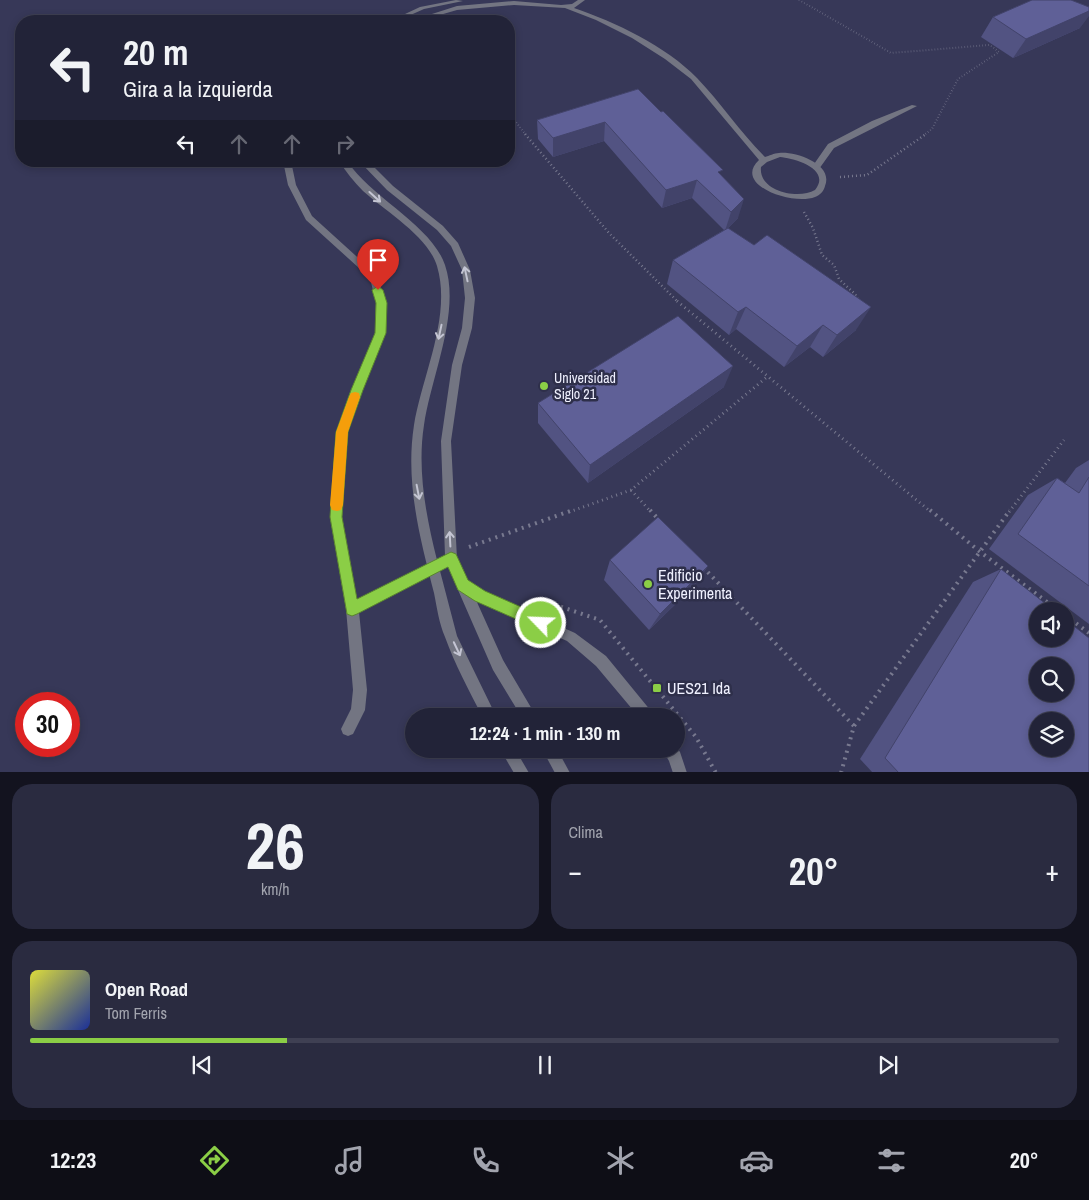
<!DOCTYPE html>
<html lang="es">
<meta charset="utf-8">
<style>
body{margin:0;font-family:"Archivo Narrow",sans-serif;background:#2a2b40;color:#f1f3f6;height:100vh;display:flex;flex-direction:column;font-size:19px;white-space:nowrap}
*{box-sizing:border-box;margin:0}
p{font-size:16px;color:#a2a4ae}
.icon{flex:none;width:28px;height:28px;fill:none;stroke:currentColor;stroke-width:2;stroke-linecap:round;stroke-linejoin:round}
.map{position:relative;height:772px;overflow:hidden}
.side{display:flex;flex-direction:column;gap:12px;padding:12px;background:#13131f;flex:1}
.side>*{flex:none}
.guide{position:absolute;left:15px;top:15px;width:500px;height:152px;border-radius:20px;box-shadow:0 2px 8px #0003,0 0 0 1px #3f4053;background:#222338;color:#f1f3f6;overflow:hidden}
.controls{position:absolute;left:1029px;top:602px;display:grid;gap:10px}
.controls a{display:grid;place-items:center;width:45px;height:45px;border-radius:50%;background:#222338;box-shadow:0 2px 8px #0003,0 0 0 1px #3f4053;font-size:25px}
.speed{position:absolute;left:15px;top:692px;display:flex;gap:10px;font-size:25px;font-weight:700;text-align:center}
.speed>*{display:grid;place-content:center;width:65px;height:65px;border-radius:50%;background:#222338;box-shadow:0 2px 8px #0003,0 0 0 1px #3f4053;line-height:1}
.speed .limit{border:8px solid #d22;background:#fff;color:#111}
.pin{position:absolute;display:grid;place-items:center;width:42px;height:42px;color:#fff;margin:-51px -21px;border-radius:50% 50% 50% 0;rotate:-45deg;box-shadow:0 0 5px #0007}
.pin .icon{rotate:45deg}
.me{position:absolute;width:55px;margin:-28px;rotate:294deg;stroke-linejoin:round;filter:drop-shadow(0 0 4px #0008)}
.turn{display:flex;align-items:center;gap:18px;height:105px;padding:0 25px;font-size:22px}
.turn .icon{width:65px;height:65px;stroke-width:2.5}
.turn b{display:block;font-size:35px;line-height:42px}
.lanes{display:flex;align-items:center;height:48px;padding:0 25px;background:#0003;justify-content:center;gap:25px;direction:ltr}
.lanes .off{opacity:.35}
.big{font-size:38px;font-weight:800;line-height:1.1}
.side .widget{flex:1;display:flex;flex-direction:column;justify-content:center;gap:8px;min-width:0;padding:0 18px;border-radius:20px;background:#2a2b40}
.side .dial{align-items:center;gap:0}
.dial b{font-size:65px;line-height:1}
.song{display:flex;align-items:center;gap:15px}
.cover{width:60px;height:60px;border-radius:8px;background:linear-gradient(135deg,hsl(60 70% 55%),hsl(230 70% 35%))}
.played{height:5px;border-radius:2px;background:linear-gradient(90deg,#8bce46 25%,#3f4053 25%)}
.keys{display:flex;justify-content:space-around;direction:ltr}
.heat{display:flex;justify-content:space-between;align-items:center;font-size:28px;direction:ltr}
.side .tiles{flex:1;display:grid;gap:12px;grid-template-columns:1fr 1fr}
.widget:last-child{grid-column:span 2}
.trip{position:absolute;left:405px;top:708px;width:280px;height:50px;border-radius:25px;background:#222338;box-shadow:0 2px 8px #0003,0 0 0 1px #3f4053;font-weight:800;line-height:50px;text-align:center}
.tab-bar{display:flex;height:80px;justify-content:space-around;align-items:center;background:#0e0e16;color:#a2a4ae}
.tab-bar .icon{width:35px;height:35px}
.tab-bar .active{color:#8bce46}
.tab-bar b{font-size:22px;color:#f1f3f6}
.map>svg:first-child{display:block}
.built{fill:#373858;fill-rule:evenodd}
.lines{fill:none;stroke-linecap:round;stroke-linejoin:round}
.path-far3{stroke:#78798f;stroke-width:2;stroke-dasharray:0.5 2.5;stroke-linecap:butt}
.path-far2{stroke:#78798f;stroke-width:2.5;stroke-dasharray:1 3;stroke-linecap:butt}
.path-far1{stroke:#78798f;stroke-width:3;stroke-dasharray:1 4;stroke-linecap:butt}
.path{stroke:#78798f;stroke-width:4;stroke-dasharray:2 5;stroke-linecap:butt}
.service{fill:#737582;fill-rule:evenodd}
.minor{fill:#737582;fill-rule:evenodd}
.wall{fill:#525382}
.shaded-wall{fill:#42436a}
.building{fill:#5f6097;stroke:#42436a;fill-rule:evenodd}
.oneway{stroke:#c4c5d3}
.route{fill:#8bce46;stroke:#5a862e}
.slow{fill:#f59e0b}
.poi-dot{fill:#8bce46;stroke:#2e2f4a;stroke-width:2}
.labels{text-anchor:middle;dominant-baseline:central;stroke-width:5;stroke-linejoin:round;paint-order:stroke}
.poi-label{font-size:14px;fill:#eff0fe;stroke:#2e2f4a;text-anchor:start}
.near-poi-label{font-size:16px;fill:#eff0fe;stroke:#2e2f4a;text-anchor:start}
</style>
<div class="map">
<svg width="1089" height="773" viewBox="0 0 1089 773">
<rect width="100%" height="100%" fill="#2e2f4a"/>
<path class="built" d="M0,0H1089V772L0,773ZM21,21H509V161H21ZM1038,611H1065V639H1038ZM1038,666H1065V694H1038ZM26,704H69V746H26ZM414,716H676V749H414ZM1038,721H1065V749H1038Z"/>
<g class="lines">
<g class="path-far3">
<polyline points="799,0 891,53 990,45 999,52 958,79 932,129 924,135"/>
<polyline points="509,113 526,135"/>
</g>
<g class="path-far2">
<polyline points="525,134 609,233 678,302"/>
<polyline points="840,177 867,175 926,134"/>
<polyline points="804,212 813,228 822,255 834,265 839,279 855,294 859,301"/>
</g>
<g class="path-far1">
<polyline points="677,301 931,512"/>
<polyline points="631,490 651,512"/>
<polyline points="569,512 631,490 767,377"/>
<polyline points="1009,512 1064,440"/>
</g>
<g class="path">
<polyline points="650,510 659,520"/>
<polyline points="930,510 979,551 1059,611"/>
<polyline points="469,547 573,510"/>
<polyline points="703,567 854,726"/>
<polyline points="541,600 600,620 696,737 716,773"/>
<polyline points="1065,615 1089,633"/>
<polyline points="841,773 854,726 1010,510"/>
</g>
<g class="service">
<polygon points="912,105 917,106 834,148 819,169 816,169 812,167 828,144 872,121"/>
<polygon points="283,161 291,161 296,185 312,216 377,275 386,303 385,333 362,390 347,433 342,517 357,600 433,562 437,564 439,568 437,572 359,612 367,690 365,710 353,734 348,736 343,734 341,729 351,709 353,690 346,609 330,517 337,433 352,390 375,333 376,303 370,278 306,220 288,185"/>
</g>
<g class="minor">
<polygon points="456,0 463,1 424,9 397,21 390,21 420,7"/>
<path d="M578,0H585L574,8C615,22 666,46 697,78C721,103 740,132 765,157C769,156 774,153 779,153C795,151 834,164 825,186C824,191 820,195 815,197C793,206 732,185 759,160L691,79L665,59L632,38L596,20L565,8L514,5L457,10L419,21H410L457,6L514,1L561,5L572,4ZM780,157C794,158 832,169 815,190C798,200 758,191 761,167L767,162Z"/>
<path d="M339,161H347C372,198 432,226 445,265C461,312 431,377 424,425C417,470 426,516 437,560L445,556L441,441L452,365L462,328L465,298L462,270L451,246L437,230L387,190L359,161H368L393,186L443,226L458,243L470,270L475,298L472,328L462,365L451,441L457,559L467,581L484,592L575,633L606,656L651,711L653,716H638L596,666L567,641L476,600L503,660L536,716H521L493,670L448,567L440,571L457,636L496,716H482C469,690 455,665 445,637C439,623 437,608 434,593C420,538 405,483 414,425C422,376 452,316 437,266C428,236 385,211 363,191C354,182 346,172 339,161Z"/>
<polygon points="676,747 680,752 687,773 673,773 669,761 662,749 676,749"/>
<polygon points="500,749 515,749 529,773 514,773"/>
<polygon points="542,749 557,749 570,773 555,773"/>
</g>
</g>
<g class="wall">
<polygon points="993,17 1080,28 1013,58 981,37"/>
<polygon points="638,89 721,175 738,218 728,228 856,330 823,357 810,347 784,367 736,329 729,335 667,284 673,260 724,230 692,198 662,208 604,141 553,157 538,139 537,120"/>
<polygon points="724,387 588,483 538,423 538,403"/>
<polygon points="1089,460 1089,624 989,549 1028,495 1057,478 1065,483 1076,468"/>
<polygon points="610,560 708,566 693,587 649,630 604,580"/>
<polygon points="1001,569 1089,773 873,773 860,759 973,582"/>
</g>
<g class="shaded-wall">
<polygon points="1089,11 1089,16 1080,28 1013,58 1026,39"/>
<polygon points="605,122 604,141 553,157 553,138"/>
<polygon points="697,180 692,198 662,208 666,190"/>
<polygon points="744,199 738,218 725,231 731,212"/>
<polygon points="746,307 736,329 729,335 738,312"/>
<polygon points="871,307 856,330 823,357 837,335"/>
<polygon points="823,325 810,347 784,367 797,346"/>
<polygon points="733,366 724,387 588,483 590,465"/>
<polygon points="708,566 693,587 649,630 660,614"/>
</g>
<g class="building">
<polygon points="1032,0 1071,0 1089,7 1089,11 1026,39 993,17"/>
<polygon points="638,89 661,112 663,111 723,170 718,172 744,199 731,212 697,180 666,190 605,122 553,138 537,120"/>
<polygon points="728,228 754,245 767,235 871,307 837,335 823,325 797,346 746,307 738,312 673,260"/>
<polygon points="678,316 733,366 590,465 538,403"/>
<polygon points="1089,477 1089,586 1018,534 1057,478 1079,493"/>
<polygon points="658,517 708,566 660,614 610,560"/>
<path d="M1001,569L1055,611H1038V639H1065V619L1089,638V773H899L885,758ZM1038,666H1065V694H1038ZM1038,721H1065V749H1038Z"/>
</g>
<defs><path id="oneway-shaft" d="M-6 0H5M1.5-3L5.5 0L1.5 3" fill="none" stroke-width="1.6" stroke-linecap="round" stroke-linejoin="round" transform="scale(1.25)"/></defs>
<g class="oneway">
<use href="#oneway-shaft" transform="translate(375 197) rotate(42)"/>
<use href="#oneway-shaft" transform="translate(466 274) rotate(-102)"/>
<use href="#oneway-shaft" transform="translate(440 332) rotate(102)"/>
<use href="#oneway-shaft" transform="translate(418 492) rotate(79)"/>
<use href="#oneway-shaft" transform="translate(450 539) rotate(-93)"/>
<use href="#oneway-shaft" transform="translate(457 649) rotate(65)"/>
</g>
<polygon class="route" points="378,286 383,290 387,303 386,333 363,390 348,432 342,517 357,599 451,552 456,554 468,580 485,591 546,618 548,623 546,628 541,630 475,601 458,590 448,567 357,614 352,616 347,614 330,517 336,432 351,390 375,333 376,303 372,290"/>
<polygon class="slow" points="355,392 359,393 360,397 348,432 343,505 341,510 337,511 332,510 330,505 336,432 349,397 351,393"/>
<g class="poi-dot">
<circle cx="544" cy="386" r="5"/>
<circle cx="648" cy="584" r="5"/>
<rect x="652" y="683" width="10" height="10" rx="2.5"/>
</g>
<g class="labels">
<g class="poi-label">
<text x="554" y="378">Universidad<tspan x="554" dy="16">Siglo 21</tspan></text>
</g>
<g class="near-poi-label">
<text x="658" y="575">Edificio<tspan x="658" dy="18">Experimenta</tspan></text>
<text x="667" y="688">UES21 Ida</text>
</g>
</g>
</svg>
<div class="controls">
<a><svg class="icon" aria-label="sound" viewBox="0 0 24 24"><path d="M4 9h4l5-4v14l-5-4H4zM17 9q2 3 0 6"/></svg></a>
<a><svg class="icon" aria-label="search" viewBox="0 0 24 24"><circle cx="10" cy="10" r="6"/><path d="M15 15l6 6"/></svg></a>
<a><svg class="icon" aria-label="layers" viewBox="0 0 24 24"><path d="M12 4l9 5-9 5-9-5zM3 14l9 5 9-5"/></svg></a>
</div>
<div class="speed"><div class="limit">30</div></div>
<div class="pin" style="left:378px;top:290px;background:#d93025"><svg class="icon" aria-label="arrive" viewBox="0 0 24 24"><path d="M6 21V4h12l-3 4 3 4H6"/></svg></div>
<svg class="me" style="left:541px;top:623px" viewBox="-20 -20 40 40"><circle r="17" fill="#8bce46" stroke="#fff" stroke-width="3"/><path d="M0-11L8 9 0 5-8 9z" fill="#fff"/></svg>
<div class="trip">12:24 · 1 min · 130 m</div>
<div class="guide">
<div class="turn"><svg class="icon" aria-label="left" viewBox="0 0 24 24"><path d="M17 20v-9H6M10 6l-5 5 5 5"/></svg><div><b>20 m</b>Gira a la izquierda</div></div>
<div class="lanes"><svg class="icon" aria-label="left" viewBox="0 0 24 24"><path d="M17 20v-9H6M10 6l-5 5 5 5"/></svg><svg class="icon off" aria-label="ahead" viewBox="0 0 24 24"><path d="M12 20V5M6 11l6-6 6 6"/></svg><svg class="icon off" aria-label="ahead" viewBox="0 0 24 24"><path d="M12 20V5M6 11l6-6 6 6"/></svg><svg class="icon off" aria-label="right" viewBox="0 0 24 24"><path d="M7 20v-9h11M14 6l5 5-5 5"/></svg></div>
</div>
</div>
<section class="side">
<div class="tiles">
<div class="widget dial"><b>26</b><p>km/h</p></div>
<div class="widget"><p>Clima</p>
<div class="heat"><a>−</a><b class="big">20°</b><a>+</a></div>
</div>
<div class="widget">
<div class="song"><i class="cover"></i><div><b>Open Road</b><p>Tom Ferris</p></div></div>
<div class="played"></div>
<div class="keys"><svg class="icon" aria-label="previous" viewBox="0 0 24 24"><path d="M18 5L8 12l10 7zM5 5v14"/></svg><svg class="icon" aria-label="pause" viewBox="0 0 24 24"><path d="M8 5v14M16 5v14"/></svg><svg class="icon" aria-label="next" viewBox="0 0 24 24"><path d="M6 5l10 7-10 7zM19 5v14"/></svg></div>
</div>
</div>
</section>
<nav class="tab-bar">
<b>12:23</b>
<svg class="icon active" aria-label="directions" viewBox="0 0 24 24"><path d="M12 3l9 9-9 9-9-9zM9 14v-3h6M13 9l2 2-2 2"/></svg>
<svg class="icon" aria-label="music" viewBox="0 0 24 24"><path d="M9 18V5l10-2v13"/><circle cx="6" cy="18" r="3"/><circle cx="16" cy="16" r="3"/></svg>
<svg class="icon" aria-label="phone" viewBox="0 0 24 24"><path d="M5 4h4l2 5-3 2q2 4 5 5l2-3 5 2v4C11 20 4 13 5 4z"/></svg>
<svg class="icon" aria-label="climate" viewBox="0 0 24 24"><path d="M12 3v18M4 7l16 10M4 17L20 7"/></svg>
<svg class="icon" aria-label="car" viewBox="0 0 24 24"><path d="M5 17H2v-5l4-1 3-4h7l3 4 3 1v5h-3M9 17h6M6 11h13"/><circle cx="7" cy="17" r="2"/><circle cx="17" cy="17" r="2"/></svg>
<svg class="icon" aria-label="filters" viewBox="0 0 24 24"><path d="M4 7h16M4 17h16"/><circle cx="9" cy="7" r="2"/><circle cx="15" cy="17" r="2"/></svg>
<b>20°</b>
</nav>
